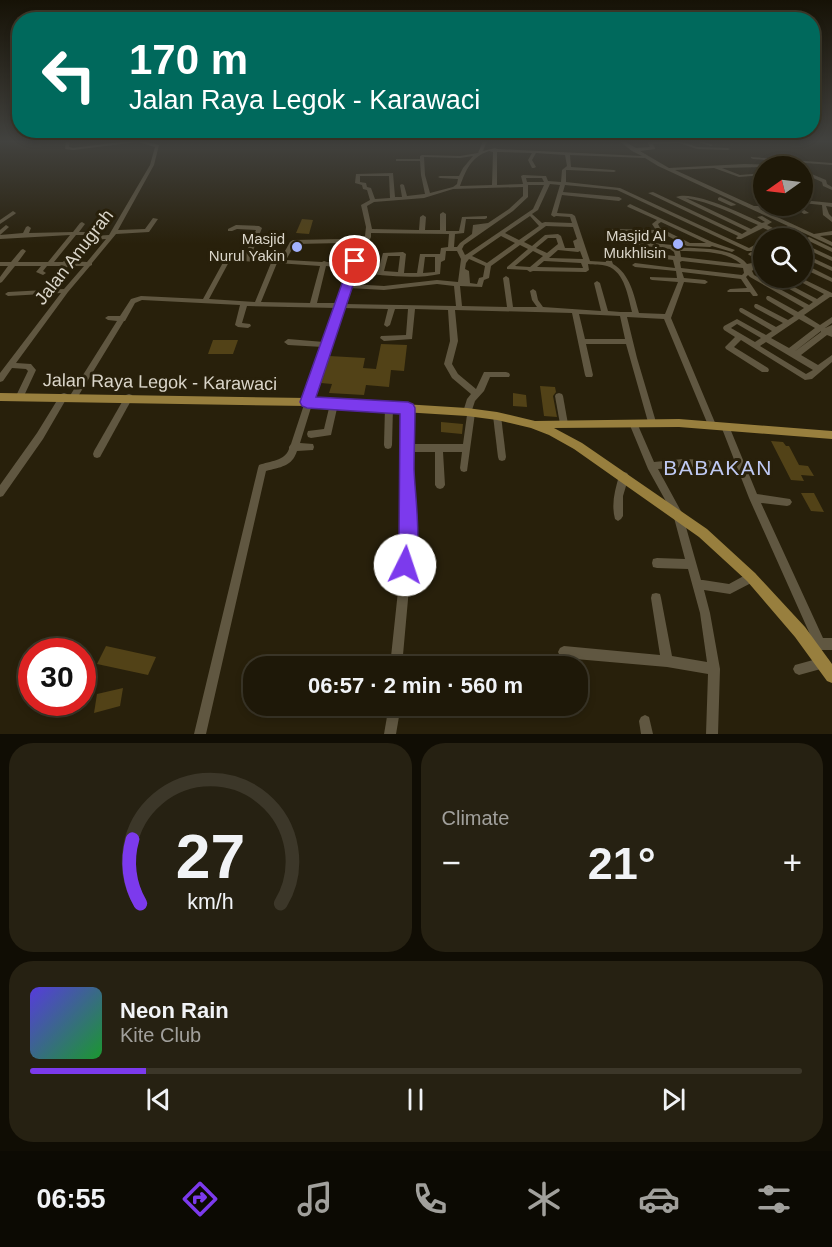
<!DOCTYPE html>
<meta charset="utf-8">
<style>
body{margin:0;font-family:Helvetica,sans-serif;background:#262112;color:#f1f3f6;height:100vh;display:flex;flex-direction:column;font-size:22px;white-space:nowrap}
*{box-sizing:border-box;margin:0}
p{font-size:20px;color:#a1a09c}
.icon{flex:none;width:33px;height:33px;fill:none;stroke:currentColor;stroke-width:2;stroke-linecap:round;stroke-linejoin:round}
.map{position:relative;height:734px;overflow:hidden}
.side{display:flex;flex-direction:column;gap:9px;padding:9px;background:#100d04;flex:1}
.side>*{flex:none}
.top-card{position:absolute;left:12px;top:12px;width:808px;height:126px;border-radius:24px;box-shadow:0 3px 9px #0003,0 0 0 2px #3c3729;background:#00695c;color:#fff;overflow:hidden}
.needle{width:39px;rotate:256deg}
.controls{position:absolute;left:753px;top:156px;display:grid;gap:12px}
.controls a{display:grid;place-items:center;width:60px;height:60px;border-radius:50%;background:#1e1808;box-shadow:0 3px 9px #0003,0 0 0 2px #3c3729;font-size:30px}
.speed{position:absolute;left:18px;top:638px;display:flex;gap:12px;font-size:30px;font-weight:700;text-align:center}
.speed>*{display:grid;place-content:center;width:78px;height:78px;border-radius:50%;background:#1e1808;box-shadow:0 3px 9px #0003,0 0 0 2px #3c3729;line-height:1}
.speed .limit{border:9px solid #d22;background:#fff;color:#111}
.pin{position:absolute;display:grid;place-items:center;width:51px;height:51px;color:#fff;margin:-26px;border:3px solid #fff;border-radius:50%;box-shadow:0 2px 6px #0007}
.me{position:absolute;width:66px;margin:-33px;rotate:4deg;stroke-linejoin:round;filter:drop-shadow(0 0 4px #0008)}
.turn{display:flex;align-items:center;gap:21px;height:126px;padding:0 18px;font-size:27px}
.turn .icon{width:78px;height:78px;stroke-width:2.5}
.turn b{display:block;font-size:42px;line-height:51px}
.big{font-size:45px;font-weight:600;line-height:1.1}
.side .card{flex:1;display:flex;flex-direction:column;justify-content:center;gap:9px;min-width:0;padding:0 21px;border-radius:24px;background:#262112}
.side .dial{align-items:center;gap:0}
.dial svg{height:156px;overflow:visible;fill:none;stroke:#3c3729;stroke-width:7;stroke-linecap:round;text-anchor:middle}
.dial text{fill:#f1f3f6;stroke:none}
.song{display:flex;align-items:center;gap:18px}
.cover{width:72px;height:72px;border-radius:9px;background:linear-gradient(135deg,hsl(250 70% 55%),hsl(130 70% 35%))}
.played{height:6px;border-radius:3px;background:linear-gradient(90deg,#7c3aed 15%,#3c3729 15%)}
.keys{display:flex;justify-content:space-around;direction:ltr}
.heat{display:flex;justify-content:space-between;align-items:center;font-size:33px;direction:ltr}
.side .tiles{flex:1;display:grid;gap:9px;grid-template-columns:1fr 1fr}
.card:last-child{grid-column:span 2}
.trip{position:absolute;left:243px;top:656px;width:345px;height:60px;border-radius:24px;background:#1e1808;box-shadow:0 3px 9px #0003,0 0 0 2px #3c3729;font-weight:600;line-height:60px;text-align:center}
.tab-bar{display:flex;height:96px;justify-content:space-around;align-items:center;background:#0c0a03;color:#a1a09c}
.tab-bar .icon{width:42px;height:42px}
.tab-bar .active{color:#7c3aed}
.tab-bar b{font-size:27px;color:#f1f3f6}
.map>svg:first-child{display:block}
.building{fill:#524217}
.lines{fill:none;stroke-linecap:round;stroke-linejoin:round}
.minor{fill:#605741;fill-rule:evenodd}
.major{fill:#987f3e;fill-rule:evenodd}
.route{fill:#7c3aed;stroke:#51269a;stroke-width:1.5}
.poi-dot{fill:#a3b2fd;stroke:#28200b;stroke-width:2}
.labels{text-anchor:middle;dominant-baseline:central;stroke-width:6;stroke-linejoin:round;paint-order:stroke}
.far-poi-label{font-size:15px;fill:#dad5c9;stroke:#28200b;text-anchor:end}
.street-label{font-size:18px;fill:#dad5c9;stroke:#28200b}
.quarter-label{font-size:21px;letter-spacing:1.5px;fill:#bfc9f3;stroke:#28200b}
</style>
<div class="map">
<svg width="832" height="734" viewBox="0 0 832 734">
<rect width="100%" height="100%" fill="#28200b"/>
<g class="building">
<polygon points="302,219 313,220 309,234 296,233"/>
<polygon points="213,340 238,340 233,354 208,354"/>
<polygon points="381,344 407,345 404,371 391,370 389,387 366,385 364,395 329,393 332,384 321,383 329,356 365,358 363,368 376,369"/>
<polygon points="540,386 555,387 556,392 553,396 557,417 544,416"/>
<polygon points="513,393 526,395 527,407 513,406"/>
<polygon points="441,422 463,424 462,434 441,432"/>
<polygon points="771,441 783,442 786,446 789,446 799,465 808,466 814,476 801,475 804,481 791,480"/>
<polygon points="801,493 814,493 824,512 811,511"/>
<polygon points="106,646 156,657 148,675 97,664"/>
<polygon points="123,688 120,706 94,713 97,694"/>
</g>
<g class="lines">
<g class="minor">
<path d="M66,141H70L69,147L73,148L128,141H143L159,145L154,165L118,230L145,229L153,218L158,219L149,232L116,234L92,263V265L90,266L68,292L16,363L31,364L36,370L23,398H17L16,396L28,371L26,369L12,368L3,381L0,382V373L61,293L8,296L5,294L8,292L64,289L84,266H69L57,275L54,273L62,266H47L43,271L46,273L43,275L36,272L41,266H15L2,282L0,283V277L8,266H0V262H11L21,250L23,249L26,251L18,262H48L70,235L0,239V235L23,233L26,227L28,226L31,228L29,233L73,232L80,223L82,222L85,224L79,232H92L93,236L109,235L150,165L155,147L138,142L73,150L65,149ZM76,235H88L89,239L91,240L106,239L87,262L70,261L78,251L75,249L73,250L63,262H54Z"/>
<path d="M483,141H487L483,151L495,148L497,149L642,156L632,151L619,141H624L636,148L650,147L647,142L648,141H680L697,147L728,148L730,149L728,150L697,149L679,143L653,144L655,148V149L640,151L669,168L744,164L797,165V166L722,168L740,175L764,173V175L739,177L714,168L675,170L754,206H772V207L760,209L814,234L832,231V235L820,236L832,242V246L793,228L783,233L791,237V238H786L779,235L773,238H768V237L775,233L763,228L741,239H737L736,238L738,236L648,193L653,192L742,234L747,231L676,197C695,190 744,215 762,223L765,222L757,217L762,216L772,222L767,225L779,231L788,226L658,166L645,158L570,155L571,167L614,170L616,171L614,172L568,170H566V182L620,188L749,248L764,240V245L752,251H747L617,190L565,185L563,192L619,197L622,199L619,201L562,195L557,213L572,214L575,216L590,261L606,262L604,254L607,252L609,253L613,264C630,274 634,295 639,313L665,314L678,282L652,280L650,279V277L677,278L676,271L635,267L632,265L635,263L675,268L673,260L628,254L627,253L630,251L675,256L674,252L670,249L622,243L612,230L613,229L656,230L652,224L657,220L628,207L627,206L630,204L712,242L735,250L732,252L712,246L710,247L687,246L656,230V232L654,233L619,232L626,240L672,245L676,247C697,249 732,246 747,264L752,263L764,270V275L754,269L752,271L754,275L809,305L813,302L771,279L770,278H777L817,299L824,294L795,279L794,278H801L832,293V297H830L804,315L820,325L832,317V323L825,328L832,325V337L827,335L801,355L818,365L832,355V362L812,379L805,380L741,340L734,347L768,368L769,370L768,372H762L726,349L725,347L735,337L724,330L723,328L724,326L737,319L766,335L772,331L740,312L739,310L740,308H742L776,327L783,323L755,308L754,306L755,304H757L788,320L794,316L767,300L766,298L767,296H769L798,312L804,308L750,277L748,275L746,277L758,295L757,296H753L750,292H728L727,291L730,289L747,288L741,279L682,272L684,278L705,280L708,282L705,284L684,282L671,318L716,425L715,427L712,428L709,427L708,425L664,319L627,317L637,358L656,422L655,424L652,425L649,424L648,422L626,344H586L593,375L592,377H586L585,375L572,313L455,310L458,341L452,364L458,374L476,389L484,372H506L509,373L510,375L509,377H490L484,391L475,401L472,410L475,413L467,471L464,472L461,471L460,468L462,452H443L445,485L443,488L440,489L437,488L435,485V452H411L413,544L402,666H390L403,544L402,465L404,408L405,406L408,405L411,406L412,408L411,444H463L467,415L464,414L463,412L467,399L471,394L452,378L444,364L450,341L448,310L415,309L412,339L384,341L380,338L381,336L406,335L408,309H395L390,325L387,327L384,325L388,309L342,308L300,443L313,444L314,447L313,450L297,451C292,467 280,467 266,471L206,734H194L258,468L259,465C270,461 285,461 289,449V447L291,444L323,347L288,345L284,342L288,339L324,342L336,308L247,306L242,323L250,324L251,326L248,328L238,327L235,325L240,305L142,300L135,303L125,321H124L77,398H71L70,396L71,394L117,321L108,320L105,318L108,316H120L131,299L141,296L203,299L226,257H244L256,230L237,229L232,231H228V229L236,225L259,226L262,228L250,258H275L280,260L290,242L293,240L343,239L365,236L366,227L361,205L370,200L367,190L363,189L362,185L355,183L356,174L393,173L395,197H402L400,185L402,184L404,185L407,196L424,194H425L421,175L420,161H396V159H420V156L422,155L460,156L478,153ZM489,151L493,152L492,185L460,186C466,170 471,157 489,151ZM497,152L532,153L528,160L532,168H534L536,167L532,160L536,153L565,155L567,166L562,170L561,182L548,181L546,176H544L523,175L521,176L523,184L497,185ZM473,156L463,168L459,176H440L438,177L440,178L458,179L457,184L453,187L430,193L425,175L424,157L460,158ZM360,176H389L390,198L375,199L371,188L367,187L366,183L360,182ZM526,178H542L544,182H527ZM550,184L560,185L551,215L554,217L556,216L570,217L572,223L545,222L542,223L532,214L538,210ZM528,185H544L533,209L467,254L465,255L462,249L464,245L513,211L528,197ZM523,187V196L509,209L488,223L473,225L472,234L460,243L457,247H454L455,234L464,233L466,219H485L487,218V216L462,217L459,231H446V214L443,212L440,214V230H425L426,217L423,215L420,217L419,230L372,229L367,206L374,202L424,198L453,189ZM686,198C711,202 735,215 758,225L751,229ZM530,216L539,226L519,240L505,233ZM661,222L706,243H690L660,228L658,224ZM546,226L573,227L577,239L573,241L575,248H565L561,236L558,234L545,235L532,246L524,242ZM371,233L449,234L448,247L441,248L440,254H420L417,273H404L406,254L403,252L383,253L378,271L368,270L373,256L370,254L367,256L362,269H356L371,237ZM501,236L515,243L487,263L472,256ZM548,238H556L558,244L547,253L536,248ZM364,239L352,264L327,262L324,261L322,262L286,260L295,244L343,243ZM520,245L528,249L507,267V269L527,270L530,272L533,271L586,272L589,270L588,264C594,265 601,264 607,266C625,272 628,297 632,312C624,312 617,312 608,311L600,283L597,281L594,283L601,311L543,307L538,300L536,291L533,289L530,291L532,300L537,307H513L509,278L506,276L503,278L507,307L462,306L460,286L482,287L484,280L489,278L491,266ZM558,250L578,252L580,251L583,259L549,258ZM446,251H457L461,259L458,282L437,280L384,286L350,284L354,272C382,275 412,280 440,274L441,262L445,260ZM533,251L543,256L530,267L515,266ZM680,251C700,252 725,250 741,264L681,257ZM388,256H400L398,272L384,271ZM425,257H435V272L423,273ZM469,259L485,266L483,277L479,278L477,284L470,283L469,271L465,269L466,263ZM230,260L271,263L255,302L209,299ZM544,261L581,263L583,268L537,267ZM682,261L743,268L744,273L742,275L681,268L680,262ZM277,263L320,266L310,303L261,302ZM326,266L350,268L348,270L337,303H317ZM437,284L454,286L456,306L344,304L349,288L384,290ZM579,314L620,316L625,339H585ZM799,319L815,328L789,348L771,338ZM737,324L761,338L755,342L731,328ZM821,331V332L794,352ZM766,342L813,370L806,374L760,346Z"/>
<polygon points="695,141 701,141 713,145 711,146"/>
<polygon points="751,157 832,163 832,165 753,159 751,158"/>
<polygon points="802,170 826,180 827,184 832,187 832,190 823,186 822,182 802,173"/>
<polygon points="720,197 735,204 736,205 731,206 718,200 718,198"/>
<polygon points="802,200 832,203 832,207 826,206 829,214 832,217 832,222 823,215 822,205 802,203"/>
<polygon points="792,206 798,206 809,213 804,214"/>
<polygon points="13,211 16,213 15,214 0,224 0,220"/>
<polygon points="6,225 9,227 0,235 0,230"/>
<polygon points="809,237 832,248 832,252 809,241 804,244 832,257 832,261 802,247 802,240"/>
<polygon points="751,252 764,258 764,262 749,255 748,254"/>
<polygon points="802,253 832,267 832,271 802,257"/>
<polygon points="802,263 832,278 832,282 802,268"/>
<polygon points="64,393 67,394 68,396 43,439 3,496 0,497 0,485 37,433 61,394"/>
<polygon points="559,393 562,394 563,396 568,424 567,426 564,427 561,426 560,424 555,396 556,394"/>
<polygon points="129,394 132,395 133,397 100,457 97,458 94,457 93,454 94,451 126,395"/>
<polygon points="334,401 337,402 338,404 331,435 311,438 308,437 307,434 308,431 324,429 330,404 331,402"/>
<polygon points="389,404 392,405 393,407 392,445 391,448 388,449 385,448 384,445 385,407 386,405"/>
<polygon points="497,413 500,414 501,416 506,457 505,460 502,461 499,460 498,457 493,416 494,414"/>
<polygon points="633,420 636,421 637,423 654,462 683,459 708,460 711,461 712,464 711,467 708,468 683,467 658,469 682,513 701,580 703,580 729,584 751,572 755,573 756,577 755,581 730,594 704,590 710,613 720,669 718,734 706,734 708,674 667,667 564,658 560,656 558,652 560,648 564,646 660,655 651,598 652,594 656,593 660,594 661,598 672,656 707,662 700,613 688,569 657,568 653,567 652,563 653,559 657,558 685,559 673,514 648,469 629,423 630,421"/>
<polygon points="725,423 728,424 729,426 757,494 790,499 792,502 790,505 787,506 761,503 823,638 832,638 832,650 821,650 816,652 812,650 810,646 813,641 749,498 721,426 722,424"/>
<path d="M624,472L627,473L629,476L623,496V516L621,519L618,521L615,519C611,504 615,490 619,476L621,473Z"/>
<polygon points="824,657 828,659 830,663 828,667 799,675 795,673 793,669 795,665"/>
<polygon points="389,705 401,705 396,734 384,734"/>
<polygon points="645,715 649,717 653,734 641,734 639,721 641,717"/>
</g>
<polygon class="major" points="0,393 307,398 467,408 497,412 535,421 679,419 832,431 832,439 679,427 554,428 582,443 707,529 755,573 805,627 832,664 832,683 827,681 795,637 747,581 699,537 574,449 549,435 531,428 497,420 467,416 307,406 0,401"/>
</g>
<linearGradient id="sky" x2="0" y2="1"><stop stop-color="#161206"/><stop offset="0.58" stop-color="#42423f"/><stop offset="1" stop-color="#42423f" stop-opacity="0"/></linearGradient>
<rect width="832" height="244" fill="url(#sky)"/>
<path class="route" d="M355,257L361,261L316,397L408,402L413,404L415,408C415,428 414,449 414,469C415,498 423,545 412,572L405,575L399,572L396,565L399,544L400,414L307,408L302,406L300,402L350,261Z"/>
<g class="poi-dot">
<circle cx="678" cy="244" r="6"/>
<circle cx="297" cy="247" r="6"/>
</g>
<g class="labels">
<g class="far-poi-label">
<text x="666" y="235">Masjid Al<tspan x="666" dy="17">Mukhlisin</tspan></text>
<text x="285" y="238">Masjid<tspan x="285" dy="17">Nurul Yakin</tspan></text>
</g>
<g class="street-label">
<text transform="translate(74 257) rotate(-52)">Jalan Anugrah</text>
<text transform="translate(160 382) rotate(1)">Jalan Raya Legok - Karawaci</text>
</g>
<g class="quarter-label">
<text x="718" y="467">BABAKAN</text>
</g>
</g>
</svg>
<div class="controls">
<a><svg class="needle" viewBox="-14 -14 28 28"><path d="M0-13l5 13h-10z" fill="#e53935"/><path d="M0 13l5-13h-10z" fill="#a1a09c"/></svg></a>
<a><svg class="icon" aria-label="search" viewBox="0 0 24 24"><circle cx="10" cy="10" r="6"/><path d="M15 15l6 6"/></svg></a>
</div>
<div class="speed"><div class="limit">30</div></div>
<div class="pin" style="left:355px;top:261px;background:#d93025"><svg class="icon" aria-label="arrive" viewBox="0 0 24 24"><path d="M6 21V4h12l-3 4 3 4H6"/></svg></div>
<svg class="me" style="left:405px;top:565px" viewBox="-20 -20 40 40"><circle r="19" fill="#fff"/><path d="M0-13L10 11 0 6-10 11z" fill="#7c3aed"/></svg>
<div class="trip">06:57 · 2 min · 560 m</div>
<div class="top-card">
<div class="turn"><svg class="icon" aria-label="left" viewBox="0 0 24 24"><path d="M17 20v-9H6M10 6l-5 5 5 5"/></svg><div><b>170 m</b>Jalan Raya Legok - Karawaci</div></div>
</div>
</div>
<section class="side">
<div class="tiles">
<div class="card dial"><svg viewBox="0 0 100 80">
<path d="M14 69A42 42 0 1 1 86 69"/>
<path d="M14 69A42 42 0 0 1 10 36" stroke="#7c3aed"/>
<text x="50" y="56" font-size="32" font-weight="700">27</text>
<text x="50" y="72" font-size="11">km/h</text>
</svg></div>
<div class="card"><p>Climate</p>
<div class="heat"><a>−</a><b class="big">21°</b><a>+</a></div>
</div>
<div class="card">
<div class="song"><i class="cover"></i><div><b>Neon Rain</b><p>Kite Club</p></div></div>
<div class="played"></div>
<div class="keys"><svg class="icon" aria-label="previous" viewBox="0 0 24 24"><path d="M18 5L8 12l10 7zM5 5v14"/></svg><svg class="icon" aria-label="pause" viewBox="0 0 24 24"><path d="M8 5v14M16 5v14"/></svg><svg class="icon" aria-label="next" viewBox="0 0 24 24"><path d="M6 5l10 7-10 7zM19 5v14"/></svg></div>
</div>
</div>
</section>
<nav class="tab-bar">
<b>06:55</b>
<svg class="icon active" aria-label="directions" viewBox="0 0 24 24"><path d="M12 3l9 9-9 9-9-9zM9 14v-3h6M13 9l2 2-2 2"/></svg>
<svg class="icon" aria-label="music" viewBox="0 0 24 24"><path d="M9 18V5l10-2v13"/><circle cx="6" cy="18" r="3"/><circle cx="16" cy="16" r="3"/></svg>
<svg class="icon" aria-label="phone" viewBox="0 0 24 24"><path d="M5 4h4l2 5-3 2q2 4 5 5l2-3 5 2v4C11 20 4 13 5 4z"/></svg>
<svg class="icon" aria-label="climate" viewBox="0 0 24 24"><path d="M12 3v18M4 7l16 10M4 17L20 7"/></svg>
<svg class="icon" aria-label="car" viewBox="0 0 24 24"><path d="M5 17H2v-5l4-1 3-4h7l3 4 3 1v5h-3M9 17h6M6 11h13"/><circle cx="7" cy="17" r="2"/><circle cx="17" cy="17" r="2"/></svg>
<svg class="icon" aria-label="filters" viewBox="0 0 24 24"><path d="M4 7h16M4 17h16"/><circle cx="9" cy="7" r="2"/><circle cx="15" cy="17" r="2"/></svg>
</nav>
